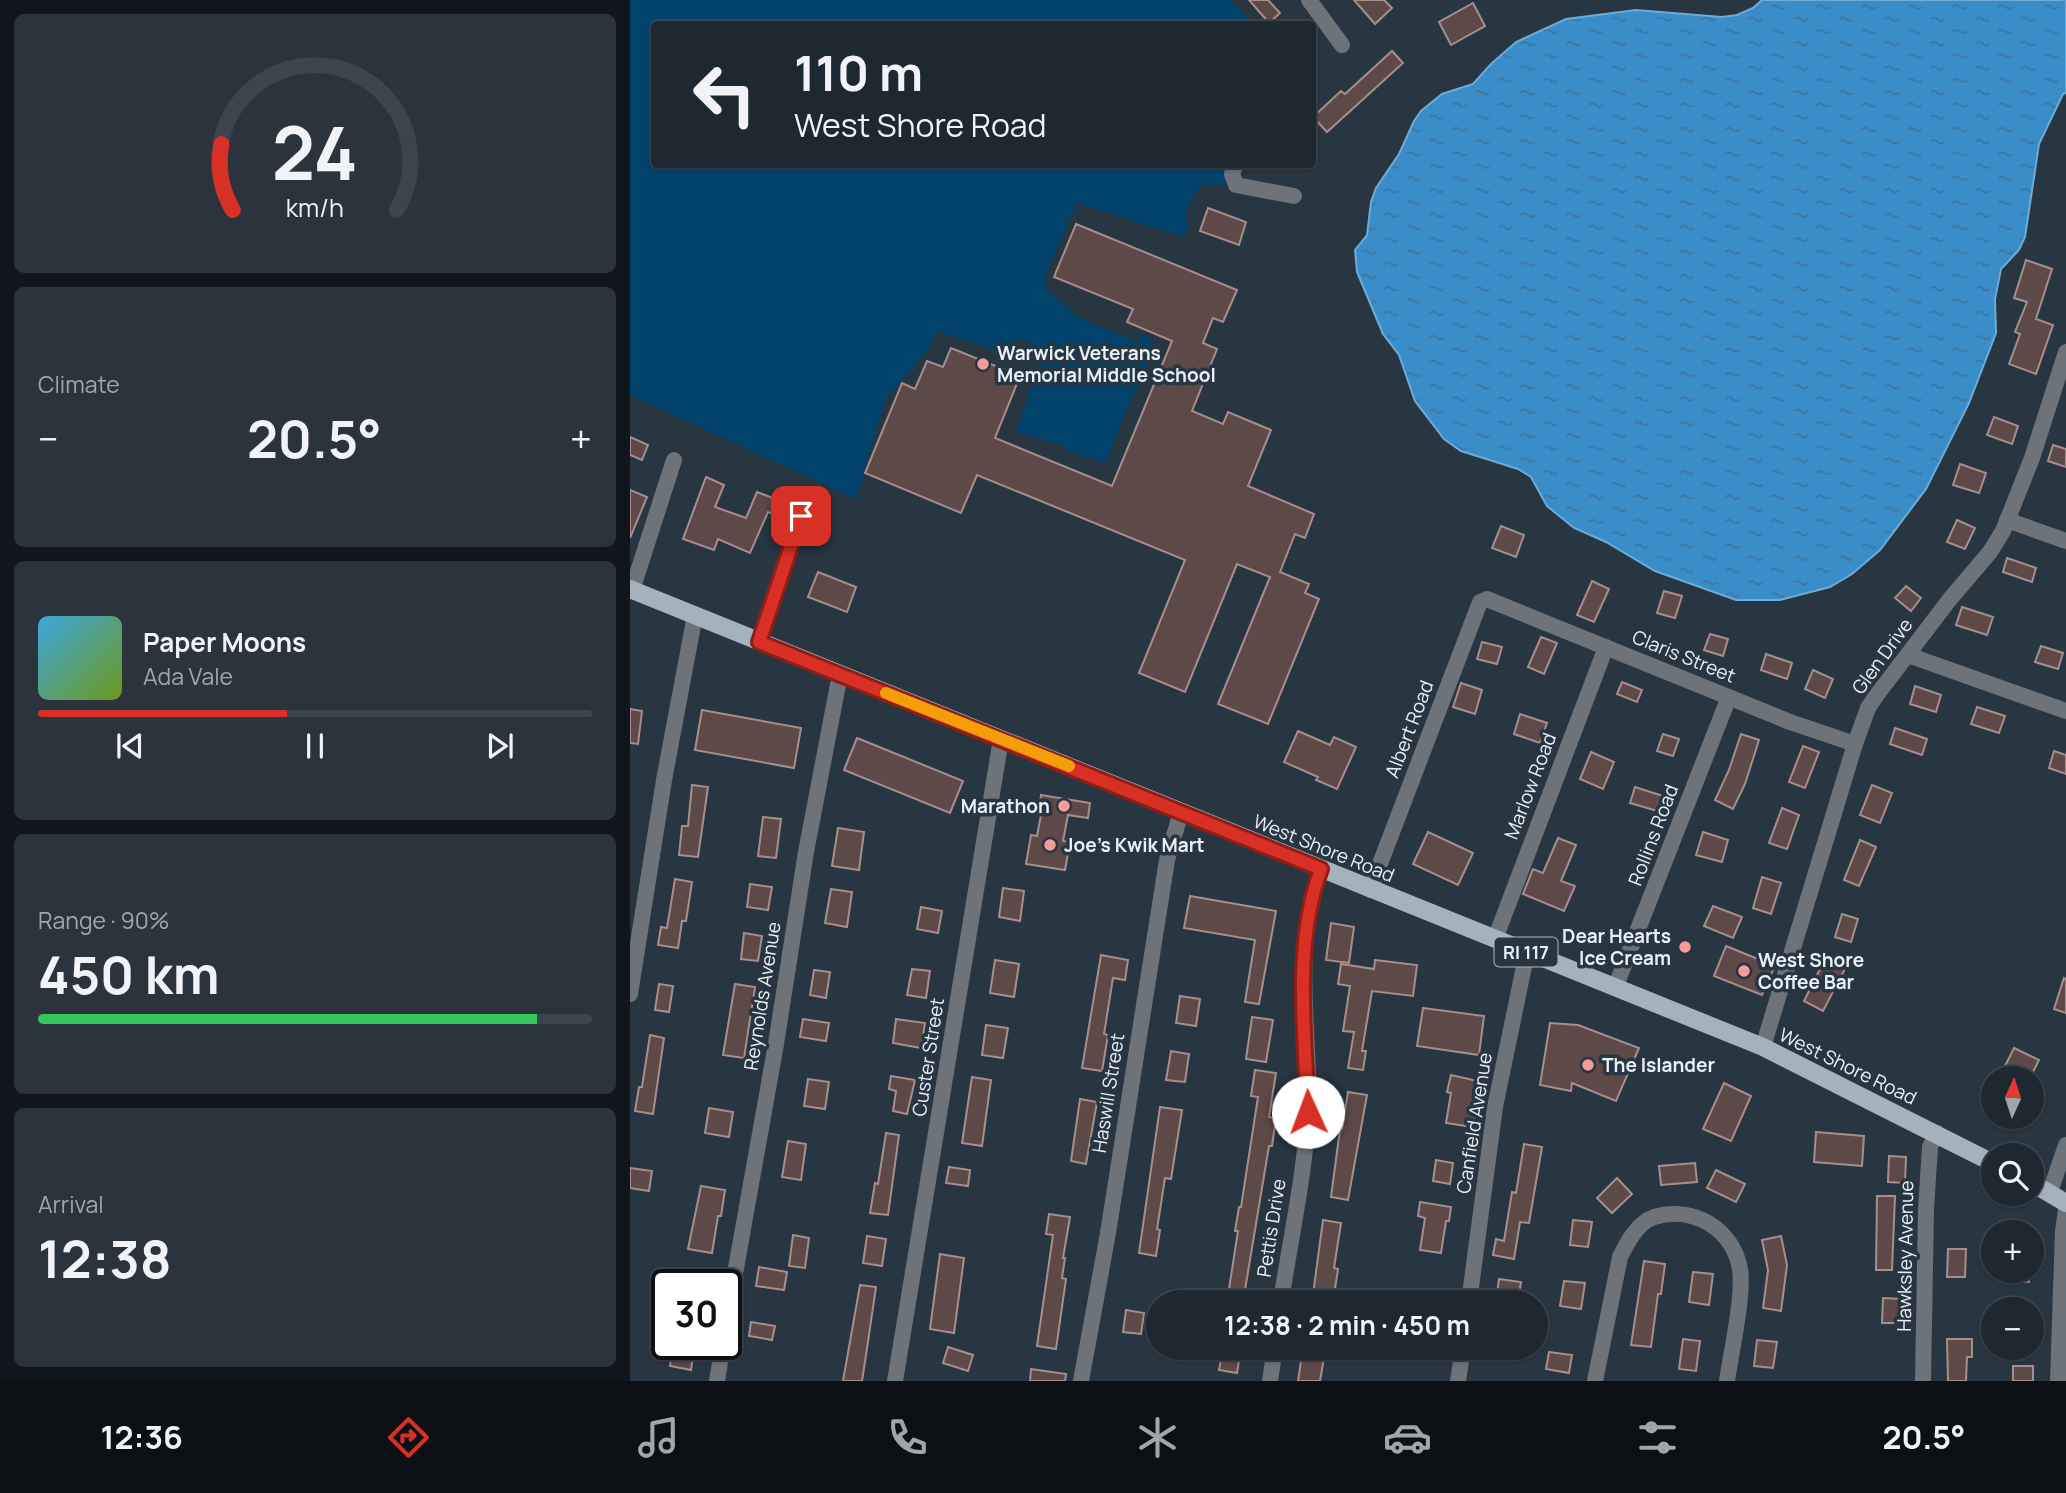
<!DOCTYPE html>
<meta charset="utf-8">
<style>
body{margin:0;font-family:Manrope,sans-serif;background:#2b343d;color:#f1f3f6;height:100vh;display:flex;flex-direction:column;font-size:26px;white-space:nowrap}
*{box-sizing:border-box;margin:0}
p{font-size:23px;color:#a1a6ab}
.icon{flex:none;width:38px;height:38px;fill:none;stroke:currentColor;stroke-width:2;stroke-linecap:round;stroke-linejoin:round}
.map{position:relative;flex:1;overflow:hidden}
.sheet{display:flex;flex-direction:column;gap:14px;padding:14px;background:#10161b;width:630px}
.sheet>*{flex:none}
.banner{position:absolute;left:21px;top:21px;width:665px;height:147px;border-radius:7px;box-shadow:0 2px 5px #0004,0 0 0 2px #3c444d;background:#1e2831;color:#f1f3f6;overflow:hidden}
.needle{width:46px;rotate:3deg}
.tools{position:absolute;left:1351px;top:1066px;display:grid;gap:14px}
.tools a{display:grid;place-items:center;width:63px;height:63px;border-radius:50%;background:#1e2831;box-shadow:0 2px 5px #0004,0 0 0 2px #3c444d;font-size:35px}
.speed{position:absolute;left:21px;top:1269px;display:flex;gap:14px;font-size:35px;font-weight:700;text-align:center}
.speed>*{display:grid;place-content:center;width:91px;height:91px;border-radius:50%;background:#1e2831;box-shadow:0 2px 5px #0004,0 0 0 2px #3c444d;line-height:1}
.speed .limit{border:4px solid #111;border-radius:10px;background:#fff;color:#111}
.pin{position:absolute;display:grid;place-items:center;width:60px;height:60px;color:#fff;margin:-30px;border-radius:14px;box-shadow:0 4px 10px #0006}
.me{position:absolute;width:77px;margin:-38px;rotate:358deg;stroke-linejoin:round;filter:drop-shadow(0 0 5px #0008)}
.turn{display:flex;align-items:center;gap:24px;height:147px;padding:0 28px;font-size:32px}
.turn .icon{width:91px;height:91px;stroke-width:2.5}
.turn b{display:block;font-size:49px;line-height:60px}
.big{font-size:52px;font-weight:700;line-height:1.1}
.sheet .tile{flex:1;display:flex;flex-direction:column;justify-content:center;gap:10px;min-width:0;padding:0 24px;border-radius:10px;background:#2b343d}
.sheet .dial{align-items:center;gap:0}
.dial svg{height:182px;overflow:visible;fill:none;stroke:#3c444d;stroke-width:7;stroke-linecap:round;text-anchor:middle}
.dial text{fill:#f1f3f6;stroke:none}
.song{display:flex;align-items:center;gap:21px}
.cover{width:84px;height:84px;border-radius:10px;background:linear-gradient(135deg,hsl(200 70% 55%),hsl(80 70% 35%))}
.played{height:7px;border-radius:4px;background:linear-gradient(90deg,#d93025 45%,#3c444d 45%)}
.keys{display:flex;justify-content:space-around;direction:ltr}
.heat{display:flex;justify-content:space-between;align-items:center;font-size:38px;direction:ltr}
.charge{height:10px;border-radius:5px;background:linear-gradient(90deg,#34c759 90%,#3c444d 0)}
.trip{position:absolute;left:516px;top:1290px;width:402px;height:70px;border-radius:35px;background:#1e2831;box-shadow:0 2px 5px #0004,0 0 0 2px #3c444d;font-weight:700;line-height:70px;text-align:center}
.dock{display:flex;height:112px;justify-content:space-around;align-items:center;background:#0c1014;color:#a1a6ab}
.dock .icon{width:49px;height:49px}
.dock .active{color:#d93025}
.dock b{font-size:32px;color:#f1f3f6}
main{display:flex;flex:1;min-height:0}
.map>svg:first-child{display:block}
.green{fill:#01436a}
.water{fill:url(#water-ripples);stroke:#6eabd7;stroke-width:2}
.building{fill:#5d4948;stroke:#a68e8d;stroke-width:2}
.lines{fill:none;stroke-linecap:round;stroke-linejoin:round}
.street{stroke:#6c7479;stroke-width:16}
.primary{stroke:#a4b2be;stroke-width:18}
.route-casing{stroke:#8d1f18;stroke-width:18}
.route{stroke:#d93025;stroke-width:12}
.slow{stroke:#f59e0b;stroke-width:12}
.poi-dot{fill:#f59b9a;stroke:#283641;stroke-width:2.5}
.labels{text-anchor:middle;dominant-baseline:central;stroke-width:7;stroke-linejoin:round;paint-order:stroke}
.shield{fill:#283641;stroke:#aeb9c2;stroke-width:2}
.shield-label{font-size:18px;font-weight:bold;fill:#e8f1f9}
.poi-label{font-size:19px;font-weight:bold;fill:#e8f1f9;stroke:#283641;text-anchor:start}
.street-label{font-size:19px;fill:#e8f1f9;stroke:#283641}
</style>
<main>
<section class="sheet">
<div class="tile dial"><svg viewBox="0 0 100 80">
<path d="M14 69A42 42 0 1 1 86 69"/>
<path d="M14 69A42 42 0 0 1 9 40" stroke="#d93025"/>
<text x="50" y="56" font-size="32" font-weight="700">24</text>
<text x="50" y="72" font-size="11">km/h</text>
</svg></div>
<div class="tile"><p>Climate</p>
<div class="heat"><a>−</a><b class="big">20.5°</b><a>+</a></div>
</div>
<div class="tile">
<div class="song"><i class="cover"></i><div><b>Paper Moons</b><p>Ada Vale</p></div></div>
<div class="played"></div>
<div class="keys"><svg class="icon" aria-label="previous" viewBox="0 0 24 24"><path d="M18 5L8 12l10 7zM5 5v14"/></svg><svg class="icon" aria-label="pause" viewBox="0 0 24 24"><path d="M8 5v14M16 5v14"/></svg><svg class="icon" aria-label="next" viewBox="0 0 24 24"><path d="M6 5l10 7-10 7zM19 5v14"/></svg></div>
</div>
<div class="tile"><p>Range · 90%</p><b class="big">450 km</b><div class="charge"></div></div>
<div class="tile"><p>Arrival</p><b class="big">12:38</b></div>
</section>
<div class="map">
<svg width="1436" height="1381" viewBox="0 0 1436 1381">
<defs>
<pattern id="water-ripples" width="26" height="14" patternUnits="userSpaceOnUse" patternTransform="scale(1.75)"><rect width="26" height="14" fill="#398dc9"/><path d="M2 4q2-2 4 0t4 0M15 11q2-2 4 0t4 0" fill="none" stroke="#3e759d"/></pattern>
</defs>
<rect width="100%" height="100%" fill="#283641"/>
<path class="green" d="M0,0H600L624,24H24V164H606L605,184L570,185L555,213L558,226L554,237L447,203L415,276L417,289C429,297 438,310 450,318C471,330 490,331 510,344V334L523,340L517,370L493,417L476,463L439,452L432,445L386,432L412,352L402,345L387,338L379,355L307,331L301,346L255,400L226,499L0,395Z"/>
<polygon class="water" points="1132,0 1436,0 1436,93 1433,94 1409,144 1395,237 1389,250 1371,269 1365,299 1366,333 1339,403 1296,489 1250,550 1222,574 1200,587 1150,600 1106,600 1025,571 976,542 944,528 917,506 901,477 888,469 831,451 814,439 785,401 769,355 753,334 727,272 725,250 737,235 741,202 746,188 769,154 784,121 791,111 812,94 843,84 861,64 886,42 936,19 1006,10 1092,17 1107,15 1123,8"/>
<g class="building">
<polygon points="619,0 638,0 650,13 639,23"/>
<polygon points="724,0 754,0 762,8 745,24"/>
<polygon points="843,3 855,26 821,45 809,22"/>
<polygon points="762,51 773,63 697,132 683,117 711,91 715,94"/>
<polygon points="578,208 616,222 609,245 570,231"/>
<polygon points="446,224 607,290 593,322 583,318 573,343 587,349 562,411 593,424 598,412 641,430 618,486 684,514 675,538 665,534 650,572 679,584 675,593 689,599 638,724 588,704 640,577 607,564 555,692 509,673 555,560 347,475 331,513 235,473 272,383 285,389 297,361 313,367 321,348 390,376 365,438 482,486 542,341 497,322 503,309 424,277"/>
<polygon points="1396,260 1422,269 1406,319 1423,325 1406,374 1379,364 1390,334 1385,332 1397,302 1384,298"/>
<polygon points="1364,417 1388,426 1382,444 1357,435"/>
<polygon points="0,437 18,445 12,460 0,455"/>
<polygon points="1423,445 1436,449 1436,467 1418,461"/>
<polygon points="1330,464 1356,473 1349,493 1323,485"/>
<polygon points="76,477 94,485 85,507 116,518 127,492 148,500 143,514 138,512 120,553 88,539 84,550 53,539"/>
<polygon points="0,490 17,497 0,538"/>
<polygon points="1327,520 1345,528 1335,549 1317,542"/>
<polygon points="871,526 894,535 886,557 862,548"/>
<polygon points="1377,558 1406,568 1402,582 1373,572"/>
<polygon points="188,572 226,587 217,612 178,597"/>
<polygon points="962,581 979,589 964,622 947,615"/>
<polygon points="1276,586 1291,598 1281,611 1265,598"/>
<polygon points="1034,591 1052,596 1045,618 1027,613"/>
<polygon points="1332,607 1363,617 1357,635 1326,625"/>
<polygon points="1080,634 1098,639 1093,656 1074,650"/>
<polygon points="911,637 927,643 914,674 898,667"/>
<polygon points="852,642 872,647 867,664 847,659"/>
<polygon points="1411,646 1433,653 1428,669 1405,662"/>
<polygon points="1136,654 1162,663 1157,679 1131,670"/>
<polygon points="1183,670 1203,679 1195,698 1175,689"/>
<polygon points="992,682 1012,690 1007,702 987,694"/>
<polygon points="831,683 852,690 845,714 823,707"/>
<polygon points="1285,686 1311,695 1306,712 1280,704"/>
<polygon points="1347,707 1375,716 1369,733 1341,724"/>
<polygon points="0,709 12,711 8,744 0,743"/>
<polygon points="72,710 171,728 164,768 65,750"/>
<polygon points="890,714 917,723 910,743 884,734"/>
<polygon points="1265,728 1297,739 1292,755 1260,744"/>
<polygon points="668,731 700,745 704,737 726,747 707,789 686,780 688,777 654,762"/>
<polygon points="1033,734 1049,739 1043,756 1027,751"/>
<polygon points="1111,734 1129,740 1115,784 1103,809 1085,800 1099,770"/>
<polygon points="227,738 333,781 320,813 214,770"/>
<polygon points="1173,746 1189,752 1175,788 1159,782"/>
<polygon points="1424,751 1436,755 1436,774 1419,768"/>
<polygon points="961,752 984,762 973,789 950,779"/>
<polygon points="62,785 78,787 68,857 49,855 52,826 58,826"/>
<polygon points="1242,785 1262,793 1250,823 1230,815"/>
<polygon points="1005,787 1036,797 1031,812 1000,803"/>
<polygon points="411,795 460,803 458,818 438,815 433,841 440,842 435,870 396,864 401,835 407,836 412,810 409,810"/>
<polygon points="1152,808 1169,815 1157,849 1139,843"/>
<polygon points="133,817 151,819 146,858 128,856"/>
<polygon points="208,828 234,832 229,870 202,866"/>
<polygon points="798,832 843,853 828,885 783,864"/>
<polygon points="1073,832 1098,840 1092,862 1066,855"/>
<polygon points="928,838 946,845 931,881 945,886 934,911 893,894 903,869 913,873"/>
<polygon points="1230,840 1246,847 1229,886 1214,880"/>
<polygon points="1132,877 1151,883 1141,914 1123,908"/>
<polygon points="45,879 62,882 56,921 52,921 48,948 28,945 31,927 37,928"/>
<polygon points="120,884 142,887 138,910 117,907"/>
<polygon points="373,888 394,891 390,921 369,917"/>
<polygon points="201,889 222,892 217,927 195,923"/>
<polygon points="560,896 646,911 629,1004 615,1002 625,940 554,928"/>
<polygon points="1083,906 1112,917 1103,938 1074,926"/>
<polygon points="291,907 312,911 308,933 287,929"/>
<polygon points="1212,914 1228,919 1221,942 1205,937"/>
<polygon points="701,923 724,927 719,963 696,960"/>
<polygon points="114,933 132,936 128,961 111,959"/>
<polygon points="1096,946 1145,966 1132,995 1084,976"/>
<polygon points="471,955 498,960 495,980 483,978 474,1034 478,1035 472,1071 452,1068"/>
<polygon points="1197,955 1217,965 1193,1011 1174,1001"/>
<polygon points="365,960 389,964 384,997 360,993"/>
<polygon points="745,960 787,965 783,996 742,991 732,1051 736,1051 733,1070 718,1068 724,1032 713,1031 720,986 708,984 711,964 744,969"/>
<polygon points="282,969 300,971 296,998 277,995"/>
<polygon points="184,970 200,972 196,998 180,995"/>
<polygon points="1434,978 1436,979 1436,1013 1424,1009"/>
<polygon points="29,984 43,986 39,1012 25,1010"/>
<polygon points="105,984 125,987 114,1058 93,1055"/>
<polygon points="550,996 570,999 566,1026 546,1023"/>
<polygon points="793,1008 854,1016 849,1055 787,1046"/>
<polygon points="622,1017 643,1020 636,1062 616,1059"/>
<polygon points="173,1019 199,1023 196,1041 170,1037"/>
<polygon points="266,1019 295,1023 291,1048 263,1043"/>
<polygon points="920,1023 948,1025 1009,1048 986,1101 942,1083 941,1091 910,1085"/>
<polygon points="356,1025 378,1028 373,1058 352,1055"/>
<polygon points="20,1035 34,1038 23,1114 5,1111 9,1087 12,1087"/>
<polygon points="1384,1048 1409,1060 1400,1078 1369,1078"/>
<polygon points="541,1051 559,1054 555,1082 536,1080"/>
<polygon points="625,1070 646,1073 639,1117 646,1118 642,1146 639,1146 613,1302 597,1302 608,1231 605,1231 609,1207 611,1207 628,1097 621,1096"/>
<polygon points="821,1075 852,1082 843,1127 816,1123 821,1093 817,1092"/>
<polygon points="261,1076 285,1080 277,1114 263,1111 266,1091 259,1089"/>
<polygon points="342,1077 361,1080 352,1146 332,1143"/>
<polygon points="178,1079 199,1082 195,1109 174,1106"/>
<polygon points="1094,1083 1121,1096 1101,1141 1073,1129"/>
<polygon points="718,1092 737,1095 718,1200 701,1197 710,1129 712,1129"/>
<polygon points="450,1099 467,1102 456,1164 441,1161"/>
<polygon points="530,1107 552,1110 541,1179 535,1178 527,1229 530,1230 526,1256 509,1253"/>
<polygon points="79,1108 103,1112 99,1137 75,1133"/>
<polygon points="1186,1132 1234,1136 1232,1166 1184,1162"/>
<polygon points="256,1133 269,1135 258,1215 240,1213 245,1183 248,1184"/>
<polygon points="158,1141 176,1144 171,1180 152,1177"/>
<polygon points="894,1144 912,1147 899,1223 890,1222 884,1259 863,1255 866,1239 874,1241 882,1192 886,1193"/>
<polygon points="1259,1156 1276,1157 1275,1183 1258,1182"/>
<polygon points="806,1160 823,1163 820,1184 803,1181"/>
<polygon points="1065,1163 1067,1182 1031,1185 1029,1166"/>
<polygon points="319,1167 340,1170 338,1186 316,1183"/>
<polygon points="0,1168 22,1171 19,1191 0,1188"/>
<polygon points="1086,1170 1115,1184 1106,1202 1077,1188"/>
<polygon points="987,1178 1002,1194 982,1213 967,1198"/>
<polygon points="71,1186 95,1190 91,1216 88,1216 82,1253 58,1249"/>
<polygon points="1247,1196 1265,1196 1262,1270 1246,1270"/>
<polygon points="790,1202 821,1207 819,1221 816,1221 811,1253 790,1250 795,1218 788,1216"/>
<polygon points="419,1214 440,1217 433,1258 435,1258 432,1278 436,1279 426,1349 407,1346 423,1235 416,1234"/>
<polygon points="693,1220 711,1223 704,1268 708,1269 703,1302 682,1302"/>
<polygon points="943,1220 962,1222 958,1247 940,1245"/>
<polygon points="163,1235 179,1238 175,1268 159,1266"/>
<polygon points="237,1236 256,1239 252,1266 233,1263"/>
<polygon points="1151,1236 1157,1265 1151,1311 1133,1308 1138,1270 1132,1240"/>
<polygon points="1318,1249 1336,1249 1335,1277 1317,1277"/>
<polygon points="310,1254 334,1258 324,1333 300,1329"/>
<polygon points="1014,1261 1035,1264 1031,1294 1028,1294 1021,1347 1001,1345"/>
<polygon points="129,1267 157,1272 154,1290 126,1286"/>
<polygon points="1373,1270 1399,1270 1399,1282 1373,1281"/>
<polygon points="1063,1272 1083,1274 1079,1305 1059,1302"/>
<polygon points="869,1279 891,1282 888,1302 866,1302"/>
<polygon points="934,1281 955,1283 951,1309 930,1306"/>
<polygon points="230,1285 246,1287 235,1362 232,1381 213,1381"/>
<polygon points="1253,1298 1272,1299 1271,1323 1252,1323"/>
<polygon points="496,1310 514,1313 511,1334 493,1332"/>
<polygon points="121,1322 145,1326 142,1340 119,1336"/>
<polygon points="1053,1339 1070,1341 1066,1371 1049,1369"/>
<polygon points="1317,1339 1342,1339 1342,1357 1337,1357 1336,1381 1318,1381"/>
<polygon points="1127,1340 1147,1342 1143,1368 1124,1366"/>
<polygon points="43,1344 65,1344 61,1370 40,1366"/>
<polygon points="318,1347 343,1355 338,1371 313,1363"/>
<polygon points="593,1348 611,1349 607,1373 589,1370"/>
<polygon points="919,1352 942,1355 939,1373 916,1369"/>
<polygon points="672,1354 694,1358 690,1381 668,1381"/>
<rect x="1383" y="1366" width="20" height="15"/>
<polygon points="401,1369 436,1374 435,1381 400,1381"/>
</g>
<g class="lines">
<g class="street">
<polyline points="679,0 712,45"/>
<polyline points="606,164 602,174 606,185 664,196"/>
<polyline points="1377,520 1436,541"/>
<polyline points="2,590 44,460"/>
<polyline points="129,642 171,516"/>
<polyline points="1278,655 1436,711"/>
<polyline points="740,890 850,602 857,599 1160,722 1225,744"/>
<polyline points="865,939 976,647"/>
<polyline points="985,988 1099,697"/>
<polyline points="0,994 34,780 65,615"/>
<polyline points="1133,1047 1225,744 1238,708 1246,696 1320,599 1360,552 1373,531 1402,458 1436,352"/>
<polyline points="1420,1192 1436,1145"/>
<path d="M651,1302C660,1240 675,1175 678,1112C681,1031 661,948 691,869"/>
<polyline points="839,1302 865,1107 897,952"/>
<polyline points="96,1324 146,1044 176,852 210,674"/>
<polyline points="87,1381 93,1344"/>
<polyline points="265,1381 371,739"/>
<polyline points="451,1381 478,1233 537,860 551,812"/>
<polyline points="640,1381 645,1348"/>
<polyline points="828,1381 833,1348"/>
<path d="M965,1381L990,1257C997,1243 1007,1223 1024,1217C1063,1205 1103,1229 1110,1269C1114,1296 1101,1352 1097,1381"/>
<polyline points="1293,1381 1296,1209 1300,1147 1307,1133"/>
<polyline points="1428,1381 1433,1231 1436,1209"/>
</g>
<g class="primary">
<polyline points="0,589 1133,1047 1363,1163"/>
<polyline points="1402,1183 1436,1203"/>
</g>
</g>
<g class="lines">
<defs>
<path id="route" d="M171,516L129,642L691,869C663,943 675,1035 678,1112"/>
</defs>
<use href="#route" class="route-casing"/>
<use href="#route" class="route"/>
<polyline class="slow" points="256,693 439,766"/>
</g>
<g class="poi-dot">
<circle cx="353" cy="364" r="7"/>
<circle cx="434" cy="806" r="7"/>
<circle cx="420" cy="845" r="7"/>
<circle cx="1055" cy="947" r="7"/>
<circle cx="1114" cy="971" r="7"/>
<circle cx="958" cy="1065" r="7"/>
</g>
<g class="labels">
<rect class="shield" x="864.5" y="937.5" width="63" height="29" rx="5"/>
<g class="shield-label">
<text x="896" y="952">RI 117</text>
</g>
<g class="poi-label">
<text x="367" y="353">Warwick Veterans<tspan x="367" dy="22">Memorial Middle School</tspan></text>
<text x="420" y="806" text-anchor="end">Marathon</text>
<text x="434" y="845">Joe's Kwik Mart</text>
<text x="1041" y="936" text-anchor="end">Dear Hearts<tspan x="1041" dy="22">Ice Cream</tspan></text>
<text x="1128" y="960">West Shore<tspan x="1128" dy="22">Coffee Bar</tspan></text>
<text x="972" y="1065">The Islander</text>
</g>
<g class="street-label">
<text transform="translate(1054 656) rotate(22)">Claris Street</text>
<text transform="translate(1252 656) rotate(-54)">Glen Drive</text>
<text transform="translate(779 729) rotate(-69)">Albert Road</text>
<text transform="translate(900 786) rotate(-69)">Marlow Road</text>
<text transform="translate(1023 835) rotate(-69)">Rollins Road</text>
<text transform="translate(694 848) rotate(22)">West Shore Road</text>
<text transform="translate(132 996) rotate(-81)">Reynolds Avenue</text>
<text transform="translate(298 1057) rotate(-81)">Custer Street</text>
<text transform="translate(1218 1066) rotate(26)">West Shore Road</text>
<text transform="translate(478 1093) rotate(-81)">Haswill Street</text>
<text transform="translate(844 1123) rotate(-81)">Canfield Avenue</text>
<text transform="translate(641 1228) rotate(-81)">Pettis Drive</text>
<text transform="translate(1275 1256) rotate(-89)">Hawksley Avenue</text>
</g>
</g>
</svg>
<div class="tools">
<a><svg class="needle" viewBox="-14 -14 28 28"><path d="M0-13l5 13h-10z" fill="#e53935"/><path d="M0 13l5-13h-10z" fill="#a1a6ab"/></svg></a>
<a><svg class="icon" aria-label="search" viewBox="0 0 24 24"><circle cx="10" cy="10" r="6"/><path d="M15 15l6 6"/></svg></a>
<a>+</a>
<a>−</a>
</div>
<div class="speed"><div class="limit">30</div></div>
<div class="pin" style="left:171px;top:516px;background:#d93025"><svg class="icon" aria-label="arrive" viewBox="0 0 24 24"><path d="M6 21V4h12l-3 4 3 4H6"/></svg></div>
<svg class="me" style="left:678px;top:1112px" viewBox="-20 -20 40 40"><circle r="19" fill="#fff"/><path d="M0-13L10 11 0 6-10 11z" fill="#d93025"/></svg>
<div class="trip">12:38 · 2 min · 450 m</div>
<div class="banner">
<div class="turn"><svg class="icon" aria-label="left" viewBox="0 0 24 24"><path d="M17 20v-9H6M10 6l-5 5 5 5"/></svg><div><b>110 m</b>West Shore Road</div></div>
</div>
</div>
</main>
<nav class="dock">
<b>12:36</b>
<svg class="icon active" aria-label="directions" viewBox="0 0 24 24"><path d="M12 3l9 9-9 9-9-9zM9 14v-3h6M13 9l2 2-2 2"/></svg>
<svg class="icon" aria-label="music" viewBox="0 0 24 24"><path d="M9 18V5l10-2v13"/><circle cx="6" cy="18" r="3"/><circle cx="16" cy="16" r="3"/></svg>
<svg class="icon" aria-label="phone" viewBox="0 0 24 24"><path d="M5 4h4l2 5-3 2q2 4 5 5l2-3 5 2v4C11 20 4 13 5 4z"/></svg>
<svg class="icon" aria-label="climate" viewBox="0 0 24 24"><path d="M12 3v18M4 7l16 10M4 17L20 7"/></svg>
<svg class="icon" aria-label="car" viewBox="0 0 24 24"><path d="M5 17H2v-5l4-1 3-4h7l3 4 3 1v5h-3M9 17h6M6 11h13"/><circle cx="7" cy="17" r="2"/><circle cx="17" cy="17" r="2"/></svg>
<svg class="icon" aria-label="filters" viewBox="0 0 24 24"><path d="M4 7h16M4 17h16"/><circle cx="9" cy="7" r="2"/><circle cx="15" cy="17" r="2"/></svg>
<b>20.5°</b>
</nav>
